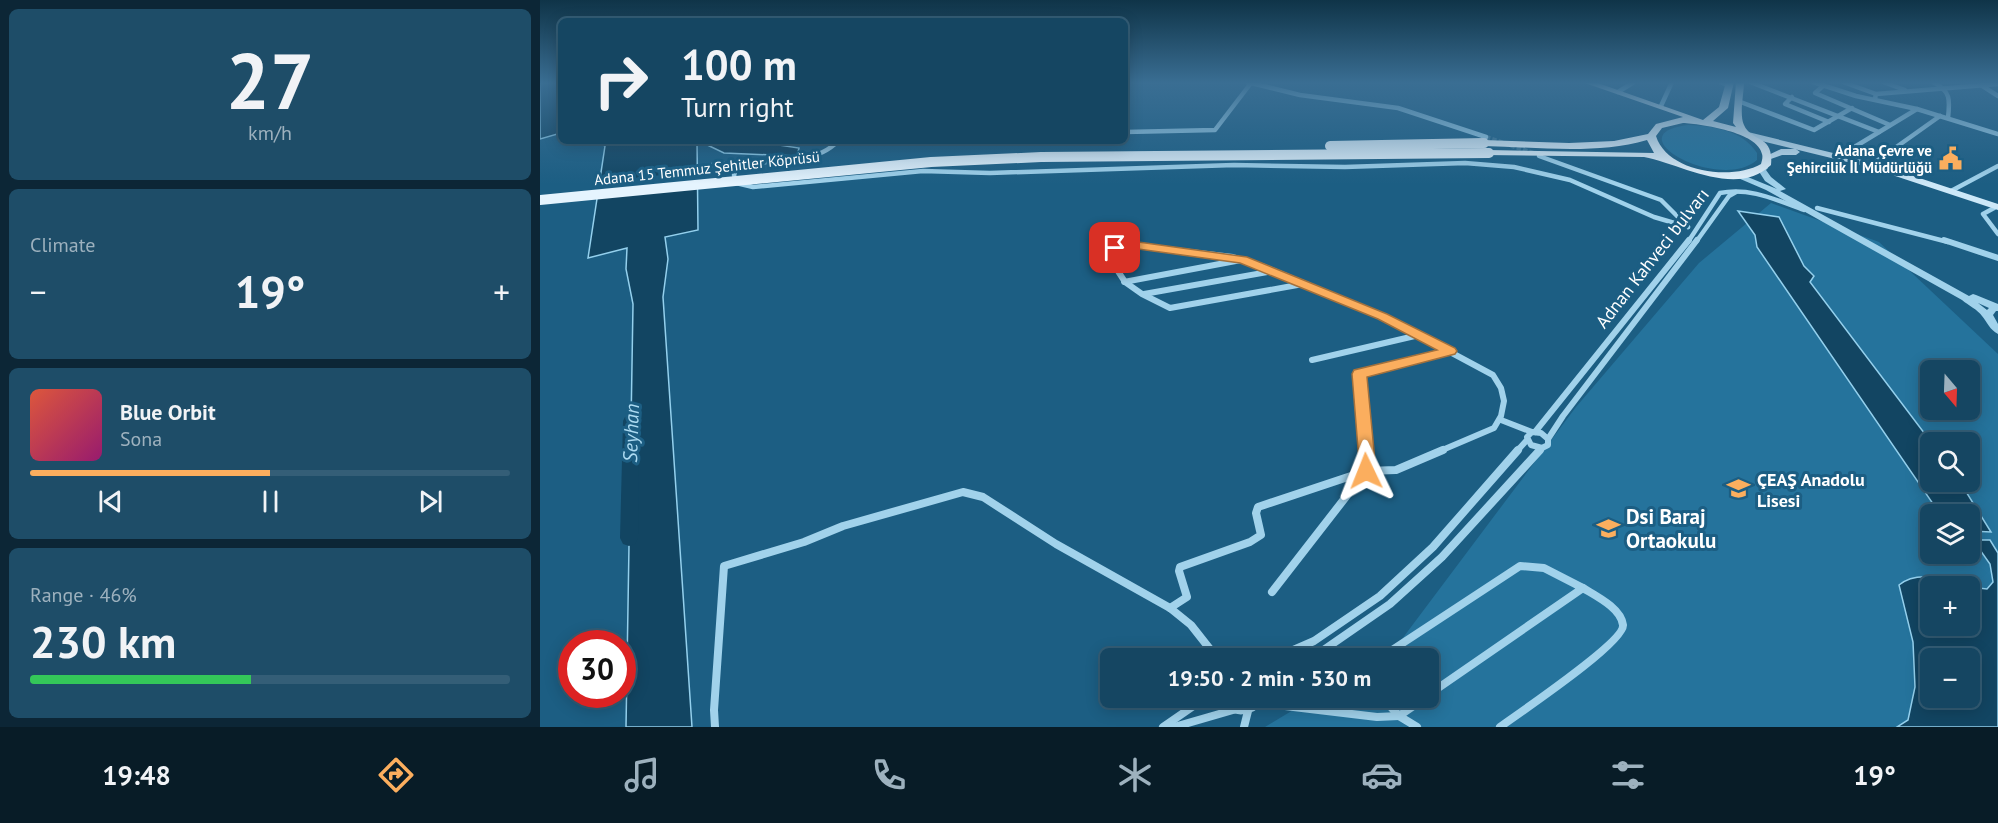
<!DOCTYPE html>
<meta charset="utf-8">
<style>
body{margin:0;font-family:"PT Sans",sans-serif;background:#1e4d68;color:#f1f3f6;height:100vh;display:flex;flex-direction:column;font-size:22px;white-space:nowrap}
*{box-sizing:border-box;margin:0}
p{font-size:20px;color:#9db1be}
.icon{flex:none;width:33px;height:33px;fill:none;stroke:currentColor;stroke-width:2;stroke-linecap:round;stroke-linejoin:round}
.map{position:relative;flex:1;overflow:hidden}
.side{display:flex;flex-direction:column;gap:9px;padding:9px;background:#0c2636;width:540px}
.side>*{flex:none}
.guide{position:absolute;left:18px;top:18px;width:570px;height:126px;border-radius:9px;box-shadow:0 3px 15px #0003,0 0 0 2px #345e77;background:#154662;color:#f1f3f6;overflow:hidden}
.needle{width:39px;rotate:161deg}
.tools{position:absolute;left:1380px;top:360px;display:grid;gap:12px}
.tools a{display:grid;place-items:center;width:60px;height:60px;border-radius:9px;background:#154662;box-shadow:0 3px 15px #0003,0 0 0 2px #345e77;font-size:30px}
.speed{position:absolute;left:18px;top:630px;display:flex;gap:12px;font-size:30px;font-weight:700;text-align:center}
.speed>*{display:grid;place-content:center;width:78px;height:78px;border-radius:50%;background:#154662;box-shadow:0 3px 15px #0003,0 0 0 2px #345e77;line-height:1}
.speed .limit{border:9px solid #d22;background:#fff;color:#111}
.pin{position:absolute;display:grid;place-items:center;width:51px;height:51px;color:#fff;margin:-26px;border-radius:12px;box-shadow:0 3px 9px #0006}
.me{position:absolute;width:66px;margin:-33px;rotate:358deg;stroke-linejoin:round;filter:drop-shadow(0 0 4px #0008)}
.turn{display:flex;align-items:center;gap:21px;height:126px;padding:0 24px;font-size:27px}
.turn .icon{width:78px;height:78px;stroke-width:2.5}
.turn b{display:block;font-size:42px;line-height:51px}
.big{font-size:45px;font-weight:600;line-height:1.1}
.side .widget{flex:1;display:flex;flex-direction:column;justify-content:center;gap:9px;min-width:0;padding:0 21px;border-radius:9px;background:#1e4d68}
.side .dial{align-items:center;gap:0}
.dial b{font-size:78px;line-height:1}
.song{display:flex;align-items:center;gap:18px}
.cover{width:72px;height:72px;border-radius:9px;background:linear-gradient(135deg,hsl(10 70% 55%),hsl(320 70% 35%))}
.played{height:6px;border-radius:3px;background:linear-gradient(90deg,#fbae5e 50%,#345e77 50%)}
.keys{display:flex;justify-content:space-around;direction:ltr}
.heat{display:flex;justify-content:space-between;align-items:center;font-size:33px;direction:ltr}
.charge{height:9px;border-radius:4px;background:linear-gradient(90deg,#34c759 46%,#345e77 0)}
.trip{position:absolute;left:560px;top:648px;width:339px;height:60px;border-radius:9px;background:#154662;box-shadow:0 3px 15px #0003,0 0 0 2px #345e77;font-weight:600;line-height:60px;text-align:center}
.dock{display:flex;height:96px;justify-content:space-around;align-items:center;background:#081c27;color:#9db1be}
.dock .icon{width:42px;height:42px}
.dock .selected{color:#fbae5e}
.dock b{font-size:27px;color:#f1f3f6}
main{display:flex;flex:1;min-height:0}
.map>svg:first-child{display:block}
.green{fill:#25739c;fill-rule:evenodd}
.water{fill:#124562;stroke:#94d0ed;stroke-width:1.5;fill-rule:evenodd}
.pier{fill:#1c5e83}
.lines{fill:none;stroke-linecap:round;stroke-linejoin:round}
.river{fill:#124562;fill-rule:evenodd}
.minor-tunnel{stroke:#3e7696;stroke-width:4.5;stroke-dasharray:4.5 2;stroke-linecap:butt}
.minor-far2{stroke:#a1d2eb;stroke-width:4.5}
.minor-far1{stroke:#a1d2eb;stroke-width:6}
.minor{stroke:#a1d2eb;stroke-width:8}
.tertiary{fill:#a1d2eb;fill-rule:evenodd}
.secondary{fill:#cde8f8;fill-rule:evenodd}
.primary{fill:#e5f4fe;fill-rule:evenodd}
.primary-bridge{stroke:#e5f4fe;stroke-width:10}
.route{fill:#fbae5e;stroke:#a3713d;stroke-width:1.5}
.labels{text-anchor:middle;dominant-baseline:central;stroke-width:6;stroke-linejoin:round;paint-order:stroke}
.far-poi-label{font-size:15px;font-weight:bold;fill:#fff;stroke:#1c5e83;text-anchor:end}
.far-street-label{font-size:15px;fill:#fff;stroke:#1c5e83}
.street-label{font-size:18px;fill:#fff;stroke:#1c5e83}
.poi-label{font-size:18px;font-weight:bold;fill:#fff;stroke:#1c5e83;text-anchor:start}
.water-label{font-size:20px;font-style:italic;fill:#addbf2;stroke:#1c5e83}
.near-poi-label{font-size:21px;font-weight:bold;fill:#fff;stroke:#1c5e83;text-anchor:start}
</style>
<main>
<section class="side">
<div class="widget dial"><b>27</b><p>km/h</p></div>
<div class="widget"><p>Climate</p>
<div class="heat"><a>−</a><b class="big">19°</b><a>+</a></div>
</div>
<div class="widget">
<div class="song"><i class="cover"></i><div><b>Blue Orbit</b><p>Sona</p></div></div>
<div class="played"></div>
<div class="keys"><svg class="icon" aria-label="previous" viewBox="0 0 24 24"><path d="M18 5L8 12l10 7zM5 5v14"/></svg><svg class="icon" aria-label="pause" viewBox="0 0 24 24"><path d="M8 5v14M16 5v14"/></svg><svg class="icon" aria-label="next" viewBox="0 0 24 24"><path d="M6 5l10 7-10 7zM19 5v14"/></svg></div>
</div>
<div class="widget"><p>Range · 46%</p><b class="big">230 km</b><div class="charge"></div></div>
</section>
<div class="map">
<svg width="1458" height="727" viewBox="0 0 1458 727">
<rect width="100%" height="100%" fill="#1c5e83"/>
<g class="green">
<path d="M1148,125C1173,126 1202,130 1217,153V160C1179,193 1073,134 1148,125Z"/>
<path d="M1231,203L1339,242L1458,354V727H725L773,698H888V658H838L856,647L1036,407L1159,263ZM1390,370H1430V410H1390ZM1390,442H1430V482H1390ZM1390,514H1430V554H1390ZM1390,586H1430V626H1390ZM1390,658H1430V698H1390Z"/>
</g>
<g class="water">
<polygon points="0,82 21,82 21,133 0,139"/>
<polygon points="56,141 157,141 158,230 125,237 128,259 123,297 152,727 86,727 93,304 86,269 87,248 48,258 65,146"/>
<polygon points="159,141 211,141 259,148 257,156 184,153"/>
<polygon points="1198,211 1239,217 1264,266 1274,276 1270,282 1391,442 1390,482 1420,482 1451,532 1430,531 1430,514 1400,514 1217,247 1215,235"/>
<path d="M1433,540H1450L1458,553V727H1357L1368,720L1375,687L1373,642L1359,585C1378,569 1408,580 1429,586H1390V626H1430V587L1447,589L1453,582L1450,564ZM1390,658H1430V698H1390Z"/>
</g>
<polygon class="pier" points="160,171 161,188 54,199 56,182"/>
<g class="lines">
<polygon class="river" points="91,415 97,417 99,421 98,538 95,544 89,546 83,544 80,538 83,421 85,417"/>
<polyline class="minor-tunnel" points="946,137 993,153"/>
<g class="minor-far2">
<polyline points="707,82 760,95 858,108 946,137"/>
<polyline points="1180,82 1189,85"/>
<polyline points="1210,82 1339,132"/>
<polyline points="1273,82 1316,96 1377,109 1458,134"/>
<polyline points="1303,82 1336,94"/>
<polyline points="1343,82 1365,90"/>
<path d="M1393,82C1411,91 1410,100 1408,118"/>
<polyline points="1441,85 1458,96"/>
<polyline points="1283,86 1275,93 1350,125"/>
<polyline points="1078,92 1094,82"/>
<polyline points="1252,97 1245,104 1289,122"/>
<polyline points="1335,99 1336,94 1458,84"/>
<polyline points="1198,101 1274,130 1312,108"/>
<polyline points="1121,106 1132,82"/>
<polyline points="585,132 675,130 711,83"/>
<polyline points="999,156 1121,200 1148,227"/>
<polyline points="1298,157 1377,109"/>
<polyline points="199,162 194,175 196,183 213,187 383,171 450,173 694,165 805,167 925,163 974,167 1030,180 1114,217 1148,227"/>
<polyline points="1331,165 1400,116"/>
<path d="M162,167C203,156 268,173 298,141"/>
<polyline points="1411,191 1458,166"/>
<polyline points="1277,208 1408,242"/>
<polyline points="1454,208 1443,214 1458,234"/>
<path d="M1148,242L1180,193C1210,187 1236,200 1264,210"/>
<polyline points="1156,242 1189,196 1196,192"/>
</g>
<g class="minor-far1">
<polyline points="1404,240 1458,258"/>
<polyline points="584,282 701,260"/>
<polyline points="763,284 630,308 602,294 585,282 574,265 571,254 575,247 591,245 693,257 722,266 843,316 953,375 961,388 964,401 961,416 954,428 900,451"/>
<polyline points="604,294 733,271"/>
<polyline points="772,360 879,335"/>
<polyline points="961,420 992,432"/>
<polygon points="992,432 1001,433 1008,439 1008,445 1002,448 991,445 987,437"/>
<polyline points="995,432 1149,240"/>
<polyline points="1008,439 1023,416 1157,240"/>
<polyline points="826,451 819,374 910,351"/>
<polyline points="977,451 987,440"/>
<polyline points="999,451 1002,448"/>
</g>
<g class="minor">
<polyline points="732,592 826,471 856,470 903,450"/>
<polyline points="630,608 647,597 639,571 640,567 710,542 721,535 716,513 718,507 826,471 826,450"/>
<polyline points="735,658 774,641 840,596 893,547 978,450"/>
<polyline points="772,658 850,604 902,557 1000,450"/>
<polyline points="840,658 980,566 1004,568 1043,588 888,695"/>
<path d="M682,698C693,716 711,713 723,698"/>
<polyline points="843,698 859,716 877,727"/>
<polyline points="720,703 837,717 859,716 885,698"/>
<polyline points="175,727 174,710 184,566 264,542 303,526 423,492 443,497 516,544 630,608 651,625 677,658"/>
<polyline points="623,727 665,698"/>
<polyline points="634,727 693,710"/>
<polyline points="704,727 708,711"/>
<path d="M960,727C979,713 1085,642 1083,625C1081,608 1056,596 1043,588"/>
</g>
<path class="tertiary" d="M1221,166H1227L1228,168L1226,170L1231,177L1246,189L1240,191L1429,296L1433,294L1436,295L1458,304V311H1456L1453,315L1458,324V334C1450,330 1447,322 1442,316C1438,310 1428,305 1422,300L1226,190L1191,175L1192,173H1198L1237,189L1225,181L1218,170ZM1438,303L1449,308L1447,310Z"/>
<g class="secondary">
<polygon points="1208,132 1334,163 1458,204 1458,210 1328,167 1205,137 1204,135"/>
<polygon points="1241,149 1256,149 1260,152 1256,155 1242,155 1228,160 1224,157"/>
</g>
<path class="primary" d="M1042,82H1055L1163,120L1179,107L1186,82H1194L1188,108L1173,121L1196,127L1193,123L1196,82H1204C1204,94 1199,114 1204,125C1212,143 1234,134 1231,165C1197,198 1141,164 1104,157L946,155V151L949,150L1114,153L1107,140C1055,155 998,147 944,146L939,143L944,140L1029,143L1074,141L1108,134L1116,124L1143,117ZM1143,123C1161,124 1218,132 1222,154C1223,157 1222,160 1221,164C1191,181 1127,172 1116,136L1122,128Z"/>
<g class="primary-bridge">
<polyline points="790,146 944,143"/>
<polyline points="0,200 391,162 501,157 949,153"/>
</g>
</g>
<linearGradient id="sky" x2="0" y2="1"><stop stop-color="#0f3448"/><stop offset="0.45" stop-color="#3a6e93"/><stop offset="1" stop-color="#3a6e93" stop-opacity="0"/></linearGradient>
<rect width="1458" height="184" fill="url(#sky)"/>
<polygon class="route" points="591,241 707,257 847,314 915,348 917,351 915,354 827,377 835,461 831,476 826,478 820,476 818,471 819,461 812,374 814,370 897,350 838,319 700,263 591,248 575,251 570,248 571,245"/>
<defs>
<symbol id="civic-bare" viewBox="-9 -9 18 18"><path d="M-.6-6.5H3V-4.5H.6V-3L4-1V1h2V6H-6V1h2V-1L-.6-3ZM-1.2 2.5V6h2.4V2.5Z" fill="#fbae5e" stroke="#1c5e83" stroke-width="2.5" paint-order="stroke"/></symbol>
<symbol id="school-bare" viewBox="-9 -9 18 18"><path d="M0-5L7-2L0 1L-7-2ZM-4 1L0 2.5L4 1V4Q0 6-4 4Z" fill="#fbae5e" stroke="#1c5e83" stroke-width="2.5" paint-order="stroke"/></symbol>
</defs>
<g fill-rule="evenodd">
<use href="#civic-bare" x="1394" y="142" width="33" height="33"/>
<use href="#school-bare" x="1182" y="472" width="33" height="33"/>
<use href="#school-bare" x="1052" y="512" width="33" height="33"/>
</g>
<g class="labels">
<g class="far-poi-label">
<text x="1392" y="150">Adana Çevre ve<tspan x="1392" dy="17">Şehircilik İl Müdürlüğü</tspan></text>
</g>
<g class="far-street-label">
<text transform="translate(167 168) rotate(-6)">Adana 15 Temmuz Şehitler Köprüsü</text>
</g>
<g class="street-label">
<text transform="translate(1112 258) rotate(-52)">Adnan Kahveci bulvarı</text>
</g>
<g class="poi-label">
<text x="1217" y="479">ÇEAŞ Anadolu<tspan x="1217" dy="21">Lisesi</tspan></text>
</g>
<g class="water-label">
<text transform="translate(91 433) rotate(-88)">Seyhan</text>
</g>
<g class="near-poi-label">
<text x="1086" y="516">Dsi Baraj<tspan x="1086" dy="24">Ortaokulu</tspan></text>
</g>
</g>
</svg>
<div class="tools">
<a><svg class="needle" viewBox="-14 -14 28 28"><path d="M0-13l5 13h-10z" fill="#e53935"/><path d="M0 13l5-13h-10z" fill="#9db1be"/></svg></a>
<a><svg class="icon" aria-label="search" viewBox="0 0 24 24"><circle cx="10" cy="10" r="6"/><path d="M15 15l6 6"/></svg></a>
<a><svg class="icon" aria-label="layers" viewBox="0 0 24 24"><path d="M12 4l9 5-9 5-9-5zM3 14l9 5 9-5"/></svg></a>
<a>+</a>
<a>−</a>
</div>
<div class="speed"><div class="limit">30</div></div>
<div class="pin" style="left:575px;top:248px;background:#d93025"><svg class="icon" aria-label="arrive" viewBox="0 0 24 24"><path d="M6 21V4h12l-3 4 3 4H6"/></svg></div>
<svg class="me" style="left:826px;top:471px" viewBox="-20 -20 40 40"><path d="M0-17L14 15 0 8-14 15z" fill="#fbae5e" stroke="#fff" stroke-width="4"/></svg>
<div class="trip">19:50 · 2 min · 530 m</div>
<div class="guide">
<div class="turn"><svg class="icon" aria-label="right" viewBox="0 0 24 24"><path d="M7 20v-9h11M14 6l5 5-5 5"/></svg><div><b>100 m</b>Turn right</div></div>
</div>
</div>
</main>
<nav class="dock">
<b>19:48</b>
<svg class="icon selected" aria-label="directions" viewBox="0 0 24 24"><path d="M12 3l9 9-9 9-9-9zM9 14v-3h6M13 9l2 2-2 2"/></svg>
<svg class="icon" aria-label="music" viewBox="0 0 24 24"><path d="M9 18V5l10-2v13"/><circle cx="6" cy="18" r="3"/><circle cx="16" cy="16" r="3"/></svg>
<svg class="icon" aria-label="phone" viewBox="0 0 24 24"><path d="M5 4h4l2 5-3 2q2 4 5 5l2-3 5 2v4C11 20 4 13 5 4z"/></svg>
<svg class="icon" aria-label="climate" viewBox="0 0 24 24"><path d="M12 3v18M4 7l16 10M4 17L20 7"/></svg>
<svg class="icon" aria-label="car" viewBox="0 0 24 24"><path d="M5 17H2v-5l4-1 3-4h7l3 4 3 1v5h-3M9 17h6M6 11h13"/><circle cx="7" cy="17" r="2"/><circle cx="17" cy="17" r="2"/></svg>
<svg class="icon" aria-label="filters" viewBox="0 0 24 24"><path d="M4 7h16M4 17h16"/><circle cx="9" cy="7" r="2"/><circle cx="15" cy="17" r="2"/></svg>
<b>19°</b>
</nav>
